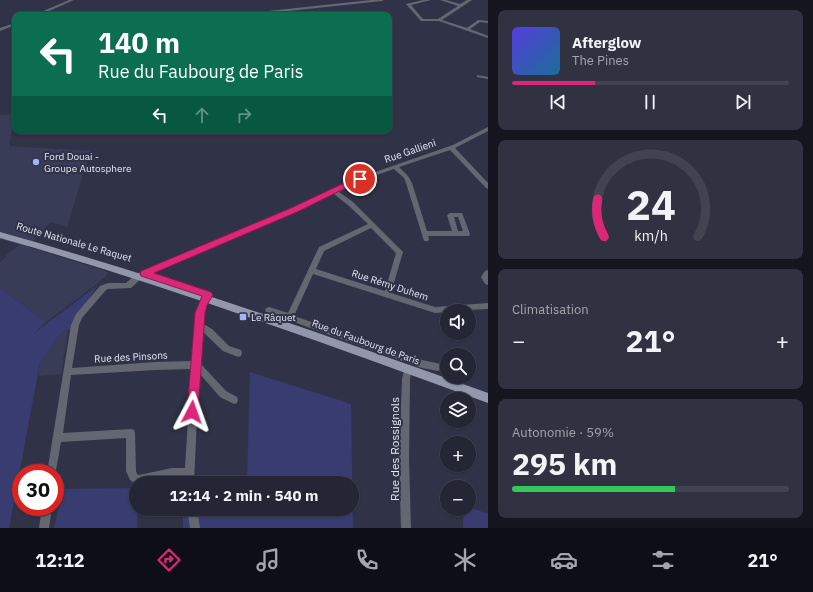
<!DOCTYPE html>
<html lang="fr">
<meta charset="utf-8">
<style>
body{margin:0;font-family:"IBM Plex Sans",sans-serif;background:#303242;color:#f1f3f6;height:100vh;display:flex;flex-direction:column;font-size:15px;white-space:nowrap}
*{box-sizing:border-box;margin:0}
p{font-size:13px;color:#a3a5ad}
.icon{flex:none;width:22px;height:22px;fill:none;stroke:currentColor;stroke-width:2;stroke-linecap:round;stroke-linejoin:round}
.map{position:relative;flex:1;overflow:hidden}
.drawer{display:flex;flex-direction:column;gap:10px;padding:10px;background:#14151e;width:325px}
.drawer>*{flex:none}
.top-card{position:absolute;left:12px;top:12px;width:380px;height:122px;border-radius:8px;box-shadow:0 1px 3px #0004,0 0 0 1px #414351;background:#0b6e4f;color:#fff;overflow:hidden}
.controls{position:absolute;left:440px;top:304px;display:grid;gap:8px}
.controls a{display:grid;place-items:center;width:36px;height:36px;border-radius:50%;background:#242636;box-shadow:0 1px 3px #0004,0 0 0 1px #414351;font-size:20px}
.speed{position:absolute;left:12px;top:464px;display:flex;gap:8px;font-size:20px;font-weight:700;text-align:center}
.speed>*{display:grid;place-content:center;width:52px;height:52px;border-radius:50%;background:#242636;box-shadow:0 1px 3px #0004,0 0 0 1px #414351;line-height:1}
.speed .limit{border:6px solid #d22;background:#fff;color:#111}
.pin{position:absolute;display:grid;place-items:center;width:34px;height:34px;color:#fff;margin:-17px;border:2px solid #fff;border-radius:50%;box-shadow:0 1px 4px #0007}
.me{position:absolute;width:44px;margin:-22px;rotate:4deg;stroke-linejoin:round;filter:drop-shadow(0 0 3px #0008)}
.turn{display:flex;align-items:center;gap:14px;height:84px;padding:0 20px;font-size:18px}
.turn .icon{width:52px;height:52px;stroke-width:2.5}
.turn b{display:block;font-size:28px;line-height:34px}
.lanes{display:flex;align-items:center;height:38px;padding:0 20px;background:#0003;justify-content:center;gap:20px;direction:ltr}
.lanes .off{opacity:.35}
.big{font-size:30px;font-weight:700;line-height:1.1}
.drawer .widget{flex:1;display:flex;flex-direction:column;justify-content:center;gap:6px;min-width:0;padding:0 14px;border-radius:8px;background:#303242}
.drawer .dial{align-items:center;gap:0}
.dial svg{height:104px;overflow:visible;fill:none;stroke:#414351;stroke-width:7;stroke-linecap:round;text-anchor:middle}
.dial text{fill:#f1f3f6;stroke:none}
.song{display:flex;align-items:center;gap:12px}
.cover{width:48px;height:48px;border-radius:6px;background:linear-gradient(135deg,hsl(250 70% 55%),hsl(200 70% 35%))}
.played{height:4px;border-radius:2px;background:linear-gradient(90deg,#db2777 30%,#414351 30%)}
.keys{display:flex;justify-content:space-around;direction:ltr}
.heat{display:flex;justify-content:space-between;align-items:center;font-size:22px;direction:ltr}
.charge{height:6px;border-radius:3px;background:linear-gradient(90deg,#34c759 59%,#414351 0)}
.trip{position:absolute;left:129px;top:476px;width:230px;height:40px;border-radius:20px;background:#242636;box-shadow:0 1px 3px #0004,0 0 0 1px #414351;font-weight:700;line-height:40px;text-align:center}
.tab-bar{display:flex;height:64px;justify-content:space-around;align-items:center;background:#0e0f16;color:#a3a5ad}
.tab-bar .icon{width:28px;height:28px}
.tab-bar .current{color:#db2777}
.tab-bar b{font-size:18px;color:#f1f3f6}
main{display:flex;flex:1;min-height:0}
.map>svg:first-child{display:block}
.built{fill:#383c56}
.green{fill:#383c71}
.lines{fill:none;stroke-linecap:round;stroke-linejoin:round}
.minor{fill:#646671;fill-rule:evenodd}
.major{fill:#9397ac;fill-rule:evenodd}
.route{fill:#db2777;stroke:#8e194d}
.poi-dot{fill:#a7b1fc;stroke:#303348;stroke-width:1.5}
.labels{text-anchor:middle;dominant-baseline:central;stroke-width:4;stroke-linejoin:round;paint-order:stroke}
.street-label{font-size:10px;fill:#e4e7f4;stroke:#303348}
.poi-label{font-size:10px;fill:#e4e7f4;stroke:#303348;text-anchor:start}
.near-street-label{font-size:12px;fill:#e4e7f4;stroke:#303348}
</style>
<main>
<div class="map">
<svg width="488" height="528" viewBox="0 0 488 528">
<rect width="100%" height="100%" fill="#303348"/>
<g class="built">
<polygon points="15,114 9,146 90,151 67,227 50,222 28,247 108,272 105,277 94,286 46,322 0,288 0,262 6,257 5,255 20,245 2,239 0,240 0,115"/>
<polygon points="68,330 61,374 38,376 40,362 63,331"/>
</g>
<g class="green">
<polygon points="97,286 71,329 63,331 40,362 9,528 0,528 0,288 46,322 33,334"/>
<polygon points="250,372 351,404 353,528 183,528 183,509 352,509 352,483 247,483"/>
<polygon points="136,488 136,509 138,509 137,528 54,528 63,489"/>
<polygon points="469,507 488,514 488,528 463,528 464,509 469,509"/>
</g>
<g class="lines">
<g class="minor">
<polygon points="69,0 74,0 40,15 34,15"/>
<polygon points="371,0 384,0 382,1 251,15 237,15 239,14"/>
<polygon points="423,0 431,0 411,5 423,19 438,19 458,6 440,0 446,0 460,4 467,0 472,0 442,20 467,28 478,20 488,21 488,23 480,22 470,29 488,36 488,38 439,21 421,21 406,4"/>
<polygon points="15,23 15,25 0,31 0,28"/>
<polygon points="477,75 488,77 488,79 477,77"/>
<path d="M488,127V131L455,148L488,183V189L486,188L450,150L399,167L408,176L412,183L427,231H452L447,215L450,213H462L470,234L469,236H428L429,239L428,241H424L406,183L404,178L394,169L365,179L339,192L353,202L403,252L391,293L435,307L488,303V309L447,311V312L435,313L313,274L294,316L422,360L441,364L442,367L441,370L438,371L422,368L266,312L265,310L266,308L269,307L288,313L319,247L368,224L349,206L334,194L296,212L142,278L131,288L108,289L106,290L82,318L79,325L72,368L155,362L192,361L194,325L197,308L205,293H211L212,295L205,308L202,323L212,329L229,346L241,350L242,353L241,356L238,357L223,351L202,331L200,363L226,391L237,397L238,400L237,403L234,404L220,397L199,373L194,483H184L185,478C168,478 153,483 136,483V484L130,480L126,471V438L61,442L55,476V473H47L71,325L76,314L100,286L108,283H126L136,274L292,208L361,177L453,145ZM454,217H458L463,231H458ZM371,228L396,253L385,291L316,269L324,251ZM191,369L185,468H172L139,475L137,474L136,471L135,433L134,430L131,429L63,433L71,375L155,370Z"/>
<polygon points="488,270 488,285 485,284 481,277 485,271"/>
<polygon points="408,365 411,366 412,369 410,379 409,460 411,528 401,528 399,460 402,379 405,366"/>
<polygon points="42,507 52,507 49,528 39,528"/>
<polygon points="187,509 197,509 200,528 190,528"/>
</g>
<path class="major" d="M0,232C165,278 326,335 488,393V403C327,344 165,285 0,238Z"/>
</g>
<polygon class="route" points="357,177 360,177 364,179 297,212 154,273 211,292 213,295 207,305 205,313 198,412 197,416 192,417 188,416 187,412 195,313 202,296 141,276 140,274 141,271 291,208"/>
<g class="poi-dot">
<circle cx="36" cy="162" r="4"/>
<rect x="239" y="313" width="8" height="8" rx="2"/>
</g>
<g class="labels">
<g class="street-label">
<text transform="translate(410 151) rotate(-19)">Rue Gallieni</text>
<text transform="translate(74 242) rotate(16)">Route Nationale Le Raquet</text>
<text transform="translate(390 285) rotate(18)">Rue Rémy Duhem</text>
<text transform="translate(366 342) rotate(20)">Rue du Faubourg de Paris</text>
<text transform="translate(131 357) rotate(-3)">Rue des Pinsons</text>
</g>
<g class="poi-label">
<text x="44" y="156">Ford Douai -<tspan x="44" dy="12">Groupe Autosphere</tspan></text>
<text x="251" y="317">Le Râquet</text>
</g>
<g class="near-street-label">
<text transform="translate(394 449) rotate(-90)">Rue des Rossignols</text>
</g>
</g>
</svg>
<div class="controls">
<a><svg class="icon" aria-label="sound" viewBox="0 0 24 24"><path d="M4 9h4l5-4v14l-5-4H4zM17 9q2 3 0 6"/></svg></a>
<a><svg class="icon" aria-label="search" viewBox="0 0 24 24"><circle cx="10" cy="10" r="6"/><path d="M15 15l6 6"/></svg></a>
<a><svg class="icon" aria-label="layers" viewBox="0 0 24 24"><path d="M12 4l9 5-9 5-9-5zM3 14l9 5 9-5"/></svg></a>
<a>+</a>
<a>−</a>
</div>
<div class="speed"><div class="limit">30</div></div>
<div class="pin" style="left:360px;top:179px;background:#d93025"><svg class="icon" aria-label="arrive" viewBox="0 0 24 24"><path d="M6 21V4h12l-3 4 3 4H6"/></svg></div>
<svg class="me" style="left:192px;top:412px" viewBox="-20 -20 40 40"><path d="M0-17L14 15 0 8-14 15z" fill="#db2777" stroke="#fff" stroke-width="4"/></svg>
<div class="trip">12:14 · 2 min · 540 m</div>
<div class="top-card">
<div class="turn"><svg class="icon" aria-label="left" viewBox="0 0 24 24"><path d="M17 20v-9H6M10 6l-5 5 5 5"/></svg><div><b>140 m</b>Rue du Faubourg de Paris</div></div>
<div class="lanes"><svg class="icon" aria-label="left" viewBox="0 0 24 24"><path d="M17 20v-9H6M10 6l-5 5 5 5"/></svg><svg class="icon off" aria-label="ahead" viewBox="0 0 24 24"><path d="M12 20V5M6 11l6-6 6 6"/></svg><svg class="icon off" aria-label="right" viewBox="0 0 24 24"><path d="M7 20v-9h11M14 6l5 5-5 5"/></svg></div>
</div>
</div>
<section class="drawer">
<div class="widget">
<div class="song"><i class="cover"></i><div><b>Afterglow</b><p>The Pines</p></div></div>
<div class="played"></div>
<div class="keys"><svg class="icon" aria-label="previous" viewBox="0 0 24 24"><path d="M18 5L8 12l10 7zM5 5v14"/></svg><svg class="icon" aria-label="pause" viewBox="0 0 24 24"><path d="M8 5v14M16 5v14"/></svg><svg class="icon" aria-label="next" viewBox="0 0 24 24"><path d="M6 5l10 7-10 7zM19 5v14"/></svg></div>
</div>
<div class="widget dial"><svg viewBox="0 0 100 80">
<path d="M14 69A42 42 0 1 1 86 69"/>
<path d="M14 69A42 42 0 0 1 9 40" stroke="#db2777"/>
<text x="50" y="56" font-size="32" font-weight="700">24</text>
<text x="50" y="72" font-size="11">km/h</text>
</svg></div>
<div class="widget"><p>Climatisation</p>
<div class="heat"><a>−</a><b class="big">21°</b><a>+</a></div>
</div>
<div class="widget"><p>Autonomie · 59%</p><b class="big">295 km</b><div class="charge"></div></div>
</section>
</main>
<nav class="tab-bar">
<b>12:12</b>
<svg class="icon current" aria-label="directions" viewBox="0 0 24 24"><path d="M12 3l9 9-9 9-9-9zM9 14v-3h6M13 9l2 2-2 2"/></svg>
<svg class="icon" aria-label="music" viewBox="0 0 24 24"><path d="M9 18V5l10-2v13"/><circle cx="6" cy="18" r="3"/><circle cx="16" cy="16" r="3"/></svg>
<svg class="icon" aria-label="phone" viewBox="0 0 24 24"><path d="M5 4h4l2 5-3 2q2 4 5 5l2-3 5 2v4C11 20 4 13 5 4z"/></svg>
<svg class="icon" aria-label="climate" viewBox="0 0 24 24"><path d="M12 3v18M4 7l16 10M4 17L20 7"/></svg>
<svg class="icon" aria-label="car" viewBox="0 0 24 24"><path d="M5 17H2v-5l4-1 3-4h7l3 4 3 1v5h-3M9 17h6M6 11h13"/><circle cx="7" cy="17" r="2"/><circle cx="17" cy="17" r="2"/></svg>
<svg class="icon" aria-label="filters" viewBox="0 0 24 24"><path d="M4 7h16M4 17h16"/><circle cx="9" cy="7" r="2"/><circle cx="15" cy="17" r="2"/></svg>
<b>21°</b>
</nav>
